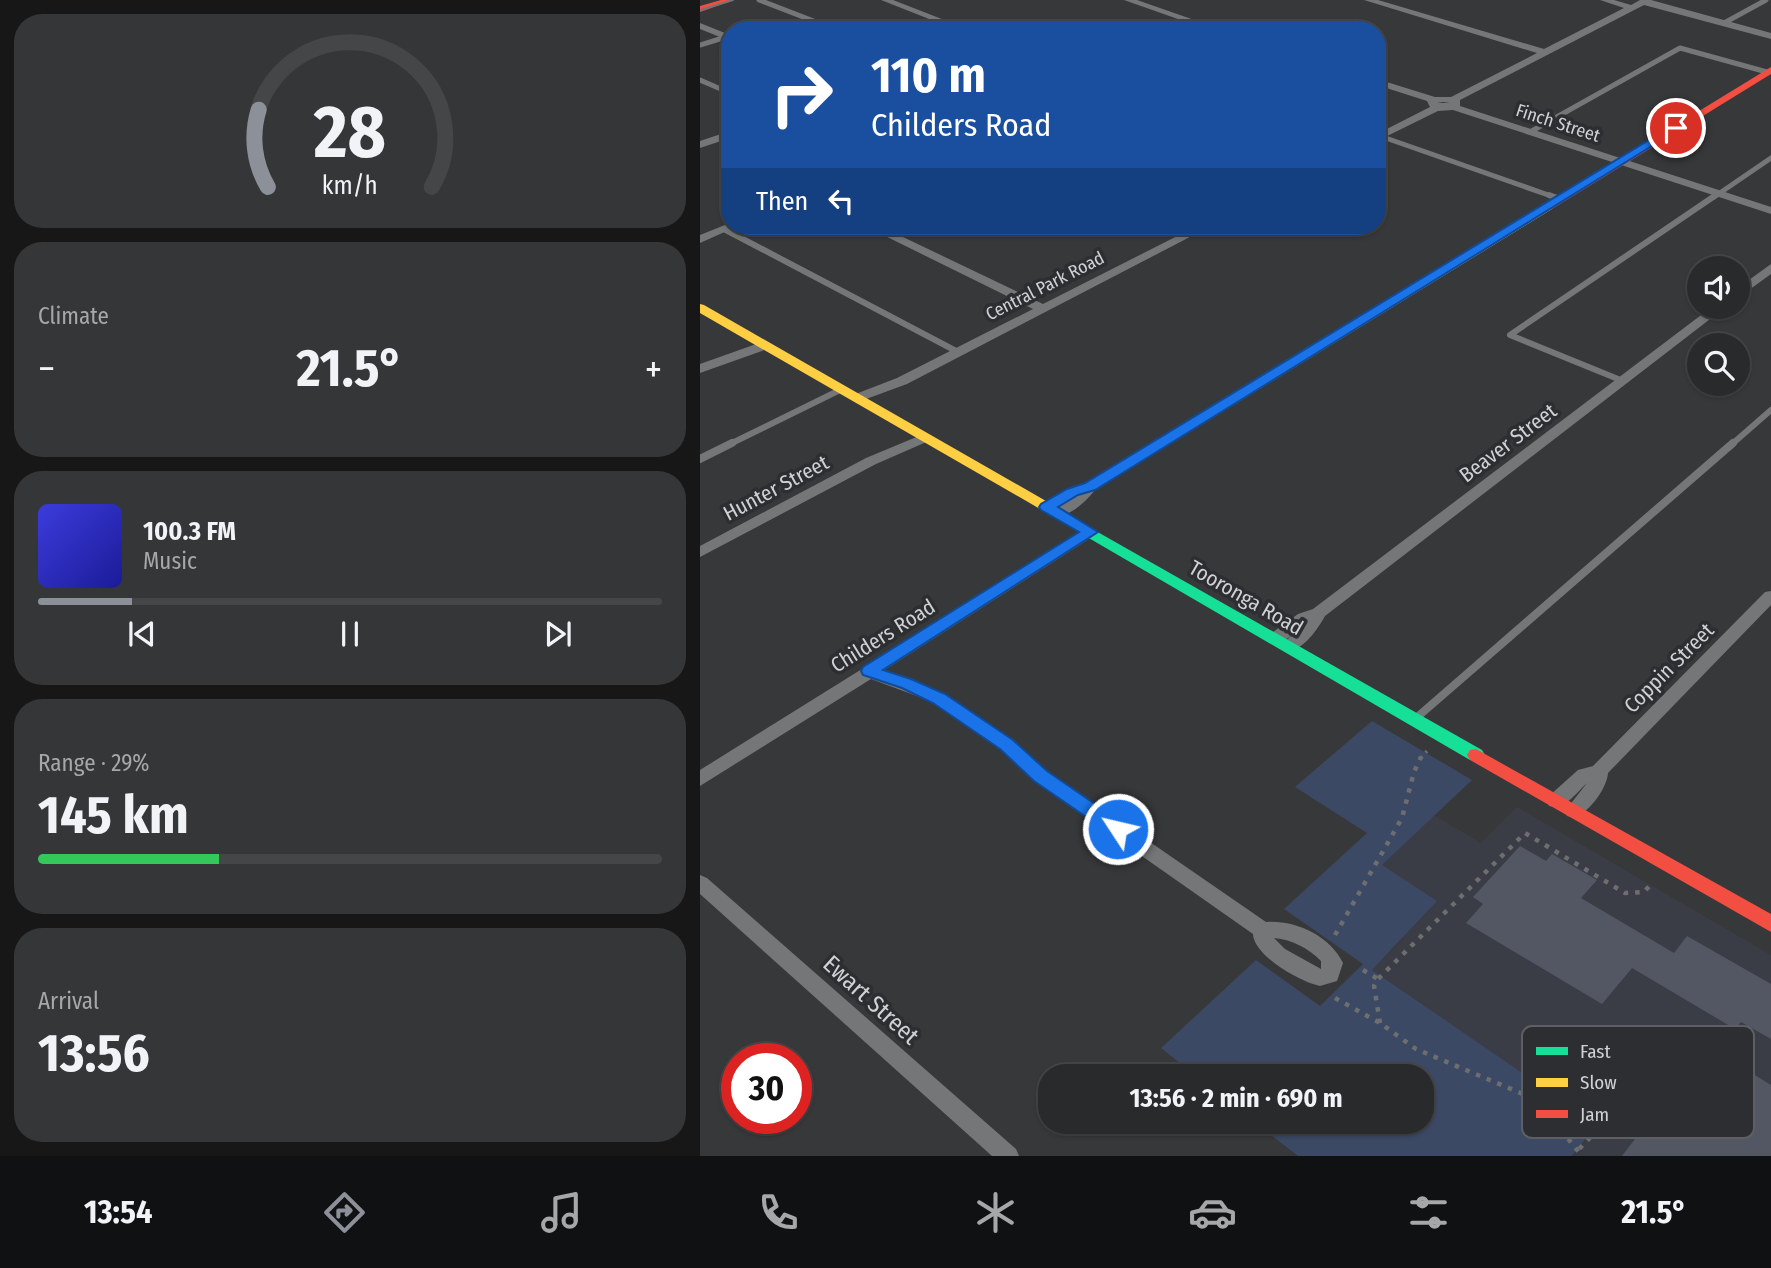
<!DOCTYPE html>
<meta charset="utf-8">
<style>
body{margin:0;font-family:"Fira Sans Condensed",sans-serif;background:#353638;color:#f1f3f6;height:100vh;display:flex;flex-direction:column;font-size:26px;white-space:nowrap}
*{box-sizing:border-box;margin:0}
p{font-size:23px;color:#a5a7a9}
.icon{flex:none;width:38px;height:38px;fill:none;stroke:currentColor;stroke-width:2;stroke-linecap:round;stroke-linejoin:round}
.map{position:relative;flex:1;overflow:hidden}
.details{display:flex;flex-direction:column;gap:14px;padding:14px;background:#171718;width:700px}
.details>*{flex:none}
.hud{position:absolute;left:21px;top:21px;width:665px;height:214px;border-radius:28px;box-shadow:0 2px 5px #0004,0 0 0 2px #454648;background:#1a4fa0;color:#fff;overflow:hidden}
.tools{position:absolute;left:987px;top:256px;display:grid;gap:14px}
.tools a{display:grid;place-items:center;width:63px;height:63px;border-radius:50%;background:#292a2c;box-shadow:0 2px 5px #0004,0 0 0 2px #454648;font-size:35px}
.speed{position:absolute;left:21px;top:1043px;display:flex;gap:14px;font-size:35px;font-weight:700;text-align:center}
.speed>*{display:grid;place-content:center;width:91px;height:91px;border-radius:50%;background:#292a2c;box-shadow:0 2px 5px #0004,0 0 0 2px #454648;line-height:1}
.speed .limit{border:10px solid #d22;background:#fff;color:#111}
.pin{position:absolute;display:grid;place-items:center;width:60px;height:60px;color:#fff;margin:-30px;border:4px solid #fff;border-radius:50%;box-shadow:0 2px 7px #0007}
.me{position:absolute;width:77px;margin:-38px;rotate:305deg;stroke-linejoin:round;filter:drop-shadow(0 0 5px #0008)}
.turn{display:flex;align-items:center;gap:24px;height:147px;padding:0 35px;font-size:32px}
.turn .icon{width:91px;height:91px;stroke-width:2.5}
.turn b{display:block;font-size:49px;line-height:60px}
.then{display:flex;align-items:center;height:66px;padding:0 35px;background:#0003;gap:14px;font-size:26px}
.big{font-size:52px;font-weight:700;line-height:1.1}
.details .widget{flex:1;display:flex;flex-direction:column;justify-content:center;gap:10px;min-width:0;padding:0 24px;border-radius:28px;background:#353638}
.details .dial{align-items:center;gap:0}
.dial svg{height:182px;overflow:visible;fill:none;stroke:#454648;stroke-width:7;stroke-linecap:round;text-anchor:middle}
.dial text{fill:#f1f3f6;stroke:none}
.song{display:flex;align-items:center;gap:21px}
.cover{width:84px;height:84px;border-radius:10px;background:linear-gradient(135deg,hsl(240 70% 55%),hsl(240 70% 35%))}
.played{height:7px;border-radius:4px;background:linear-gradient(90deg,#8c9099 15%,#454648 15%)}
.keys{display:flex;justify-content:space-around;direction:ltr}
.heat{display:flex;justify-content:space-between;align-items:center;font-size:38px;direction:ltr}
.charge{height:10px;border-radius:5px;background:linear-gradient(90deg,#34c759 29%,#454648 0)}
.trip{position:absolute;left:338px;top:1064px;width:396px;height:70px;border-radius:28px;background:#292a2c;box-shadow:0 2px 5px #0004,0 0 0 2px #454648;font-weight:700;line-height:70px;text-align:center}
.dock{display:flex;height:112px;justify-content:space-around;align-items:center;background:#101112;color:#a5a7a9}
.dock .icon{width:49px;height:49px}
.dock .current{color:#8c9099}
.dock b{font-size:32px;color:#f1f3f6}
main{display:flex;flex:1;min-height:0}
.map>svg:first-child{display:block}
.built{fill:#3a3d46}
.green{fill:#3c4964}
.building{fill:#525763}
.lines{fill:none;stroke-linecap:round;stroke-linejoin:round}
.path-far1{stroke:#6e6e70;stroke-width:3.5;stroke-dasharray:3.5 5;stroke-linecap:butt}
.path{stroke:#6e6e70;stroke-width:4.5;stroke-dasharray:4.5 7;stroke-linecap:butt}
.lane-far2{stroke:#757677;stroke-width:5}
.lane-far1{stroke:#757677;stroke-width:6}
.lane{stroke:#757677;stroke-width:8}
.street{fill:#757677;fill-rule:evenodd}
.fast{fill:#16e098;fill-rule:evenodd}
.slow{fill:#ffcf43;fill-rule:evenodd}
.jam{fill:#f24e42;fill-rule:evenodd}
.tram{stroke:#737476;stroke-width:2}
.route{fill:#1a73e8;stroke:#114b97;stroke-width:2}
.labels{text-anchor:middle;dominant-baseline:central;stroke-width:7;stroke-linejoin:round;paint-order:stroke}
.far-street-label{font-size:18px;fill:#d0d1d4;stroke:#2c2e31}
.street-label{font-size:21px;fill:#d0d1d4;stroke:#2c2e31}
.near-street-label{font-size:24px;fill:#d0d1d4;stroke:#2c2e31}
.key{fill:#2c2e31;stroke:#5d5f62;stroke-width:2}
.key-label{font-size:19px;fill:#d0d1d4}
</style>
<main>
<section class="details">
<div class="widget dial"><svg viewBox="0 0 100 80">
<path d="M14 69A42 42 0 1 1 86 69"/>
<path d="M14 69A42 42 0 0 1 10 35" stroke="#8c9099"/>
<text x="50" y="56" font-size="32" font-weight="700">28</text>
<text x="50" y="72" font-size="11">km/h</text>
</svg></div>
<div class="widget"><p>Climate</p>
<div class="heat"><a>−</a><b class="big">21.5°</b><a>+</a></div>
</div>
<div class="widget">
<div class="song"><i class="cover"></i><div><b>100.3 FM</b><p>Music</p></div></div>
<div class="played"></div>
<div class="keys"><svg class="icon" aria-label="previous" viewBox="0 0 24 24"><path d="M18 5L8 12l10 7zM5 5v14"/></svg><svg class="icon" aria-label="pause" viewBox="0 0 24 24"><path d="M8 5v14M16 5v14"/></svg><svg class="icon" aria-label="next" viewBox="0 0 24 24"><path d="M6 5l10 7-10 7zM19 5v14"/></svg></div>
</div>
<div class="widget"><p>Range · 29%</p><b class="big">145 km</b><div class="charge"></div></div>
<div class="widget"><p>Arrival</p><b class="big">13:56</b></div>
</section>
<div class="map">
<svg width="1071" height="1156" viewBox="0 0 1071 1156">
<rect width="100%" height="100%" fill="#37383a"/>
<polygon class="built" points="817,807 1071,955 1071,1156 872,1156 897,1125 672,970 703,939 681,866 734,815 781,843"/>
<polygon class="green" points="672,721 772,780 682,865 737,901 672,970 897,1124 872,1156 598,1156 554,1122 721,1122 721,1076 496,1076 461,1048 556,960 620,1006 663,964 584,909 667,833 595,787"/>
<g class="building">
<polygon points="820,846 846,861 852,854 897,880 881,898 974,953 987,936 1071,984 1071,1039 1041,1022 1035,1029 932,968 902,1004 766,923 783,904 773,897"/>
<polygon points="1006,1045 1071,1085 1071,1156 922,1156"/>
</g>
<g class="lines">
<polyline class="path-far1" points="720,759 727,751"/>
<g class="path">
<polyline points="635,935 702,818 714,772 721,757"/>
<polyline points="663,970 678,979"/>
<polyline points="635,998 680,1023 716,1049 823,1094 849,1115 882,1156"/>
<polyline points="680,1023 674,986 678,979 825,833 925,893 944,892 952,883"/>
<polyline points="838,1103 890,1105 910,1117 879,1149"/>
</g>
<g class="lane-far2">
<polyline points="59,0 137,30"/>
<polyline points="1024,23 1066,0"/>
<polyline points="0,45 26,37"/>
<polyline points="0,80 30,93"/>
<polyline points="830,132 980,48 1067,72"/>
<polyline points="680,136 854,197"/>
<polyline points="1014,197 1071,158"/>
</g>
<g class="lane-far1">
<polyline points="849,195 860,199"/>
<polyline points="24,229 258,352"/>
<polyline points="923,381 810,335 1016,195"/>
<polyline points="28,445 142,389"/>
<polyline points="1031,445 1071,410"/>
</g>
<g class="lane">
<polyline points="0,459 32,443"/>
<polyline points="715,719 1033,443"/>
</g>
<g class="street">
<polygon points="181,0 193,0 270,30 257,30"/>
<polygon points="424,0 437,0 523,30 509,30"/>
<path d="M664,0H678L844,49L924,8L900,0H914L931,5L940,0H951L1071,33V39L944,5L760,100V106L1071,207V214L753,110L738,111L677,141V134L730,107L727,101L677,85V79L735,97H751L837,53ZM743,102L750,103H737Z"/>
<polygon points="0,23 30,35 30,41 0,29"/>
<polygon points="30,131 30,138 0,148 0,141"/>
<polygon points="30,223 30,226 38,226 0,243 0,235"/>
<polygon points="165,226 180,226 343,304 497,226 511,226 207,384 158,402 153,401 151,398 153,395 197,378 333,309"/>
<polygon points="1071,264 1071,274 1038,298 1038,288"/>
<path d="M1013,306H1027L625,616C617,630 601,655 582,650L580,646L592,635L581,643H569L567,639L569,635L598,614L613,609Z"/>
<polygon points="65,341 71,345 70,348 0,373 0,364"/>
<polygon points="226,433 233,437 231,440 176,464 0,557 0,546 166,458"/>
<path d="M390,483L397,487C388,500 369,519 352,516L350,513L352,510L378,494L385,484Z"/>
<path d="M390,527L398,532L395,535L183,671L245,694L312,741L347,771L566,922C596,920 630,936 643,963L637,981L620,986L613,984C595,978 554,955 553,934L335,781L300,749L233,702L171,679L0,786V770ZM574,938C593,940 608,948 621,961V969L585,949Z"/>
<path d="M1071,591V605L908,773C907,789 885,821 867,816L865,811L887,783C876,793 865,810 849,806L847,801L849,796L878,770L893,766L1065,592Z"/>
<polygon points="0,875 7,878 316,1149 319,1156 292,1156 0,894"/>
</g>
<polygon class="fast" points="380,522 782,750 785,755 782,760 770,760 375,530 372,527 375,524"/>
<polygon class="slow" points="848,204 854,207 852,209 395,490 378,495 357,507 385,524 388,527 385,530 380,532 0,313 0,304 4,305 346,501 368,489 385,484"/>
<g class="jam">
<polygon points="21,0 34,0 0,12 0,6"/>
<polygon points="1071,67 1071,74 852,209 842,207"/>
<polygon points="776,749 1071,914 1071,932 770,760 767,755 770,750"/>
</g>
<polyline class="tram" points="0,10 33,0"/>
</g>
<polygon class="route" points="972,126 981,128 395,490 378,495 358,507 398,532 183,670 211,679 245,694 313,740 347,771 424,824 427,829 424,834 411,834 334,781 300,749 233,703 202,688 163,675 161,671 163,667 379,532 341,510 339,507 341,504 367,489 385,483"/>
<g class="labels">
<g class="far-street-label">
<text transform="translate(858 123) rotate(18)">Finch Street</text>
<text transform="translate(345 286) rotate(-27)">Central Park Road</text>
</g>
<g class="street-label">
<text transform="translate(808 443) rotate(-37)">Beaver Street</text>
<text transform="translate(76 488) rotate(-28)">Hunter Street</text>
<text transform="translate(546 598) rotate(30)">Tooronga Road</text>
<text transform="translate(183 636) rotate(-32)">Childers Road</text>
<text transform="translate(969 668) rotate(-45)">Coppin Street</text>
</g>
<g class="near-street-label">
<text transform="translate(171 1000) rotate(42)">Ewart Street</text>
</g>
</g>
<rect x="822" y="1026" width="232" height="112" rx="10" class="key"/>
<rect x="836" y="1047" width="32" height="8" fill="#16e098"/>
<rect x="836" y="1078" width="32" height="9" fill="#ffcf43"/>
<rect x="836" y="1110" width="32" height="8" fill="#f24e42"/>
<g class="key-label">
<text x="880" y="1058">Fast</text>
<text x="880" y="1089">Slow</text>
<text x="880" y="1121">Jam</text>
</g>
</svg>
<div class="tools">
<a><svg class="icon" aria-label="sound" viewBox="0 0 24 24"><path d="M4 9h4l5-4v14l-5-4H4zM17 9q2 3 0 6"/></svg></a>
<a><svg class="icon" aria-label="search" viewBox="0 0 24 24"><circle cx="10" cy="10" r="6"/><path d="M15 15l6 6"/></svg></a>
</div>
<div class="speed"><div class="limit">30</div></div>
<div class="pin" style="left:976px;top:128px;background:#d93025"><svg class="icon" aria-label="arrive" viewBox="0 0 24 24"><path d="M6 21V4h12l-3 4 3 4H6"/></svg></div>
<svg class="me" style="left:418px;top:829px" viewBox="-20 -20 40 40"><circle r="17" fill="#1a73e8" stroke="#fff" stroke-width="3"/><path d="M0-11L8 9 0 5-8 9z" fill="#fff"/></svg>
<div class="trip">13:56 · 2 min · 690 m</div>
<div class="hud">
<div class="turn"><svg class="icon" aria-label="right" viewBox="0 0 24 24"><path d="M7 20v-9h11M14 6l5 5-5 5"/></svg><div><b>110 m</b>Childers Road</div></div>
<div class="then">Then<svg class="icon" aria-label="left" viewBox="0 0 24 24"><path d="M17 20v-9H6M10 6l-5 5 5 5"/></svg></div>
</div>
</div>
</main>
<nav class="dock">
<b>13:54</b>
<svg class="icon current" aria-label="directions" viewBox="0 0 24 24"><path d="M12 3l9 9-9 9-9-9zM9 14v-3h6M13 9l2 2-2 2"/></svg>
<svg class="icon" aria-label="music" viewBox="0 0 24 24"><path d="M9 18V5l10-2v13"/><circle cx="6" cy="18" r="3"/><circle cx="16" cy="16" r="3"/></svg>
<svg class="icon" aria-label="phone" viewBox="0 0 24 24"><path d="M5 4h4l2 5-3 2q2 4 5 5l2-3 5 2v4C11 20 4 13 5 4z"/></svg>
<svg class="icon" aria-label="climate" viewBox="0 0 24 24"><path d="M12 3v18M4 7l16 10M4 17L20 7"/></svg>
<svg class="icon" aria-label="car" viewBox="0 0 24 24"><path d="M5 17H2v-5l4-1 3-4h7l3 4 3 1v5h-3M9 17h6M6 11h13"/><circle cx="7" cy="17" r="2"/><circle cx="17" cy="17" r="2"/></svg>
<svg class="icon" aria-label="filters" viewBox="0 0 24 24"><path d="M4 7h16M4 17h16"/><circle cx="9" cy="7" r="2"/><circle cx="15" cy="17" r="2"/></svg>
<b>21.5°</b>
</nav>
